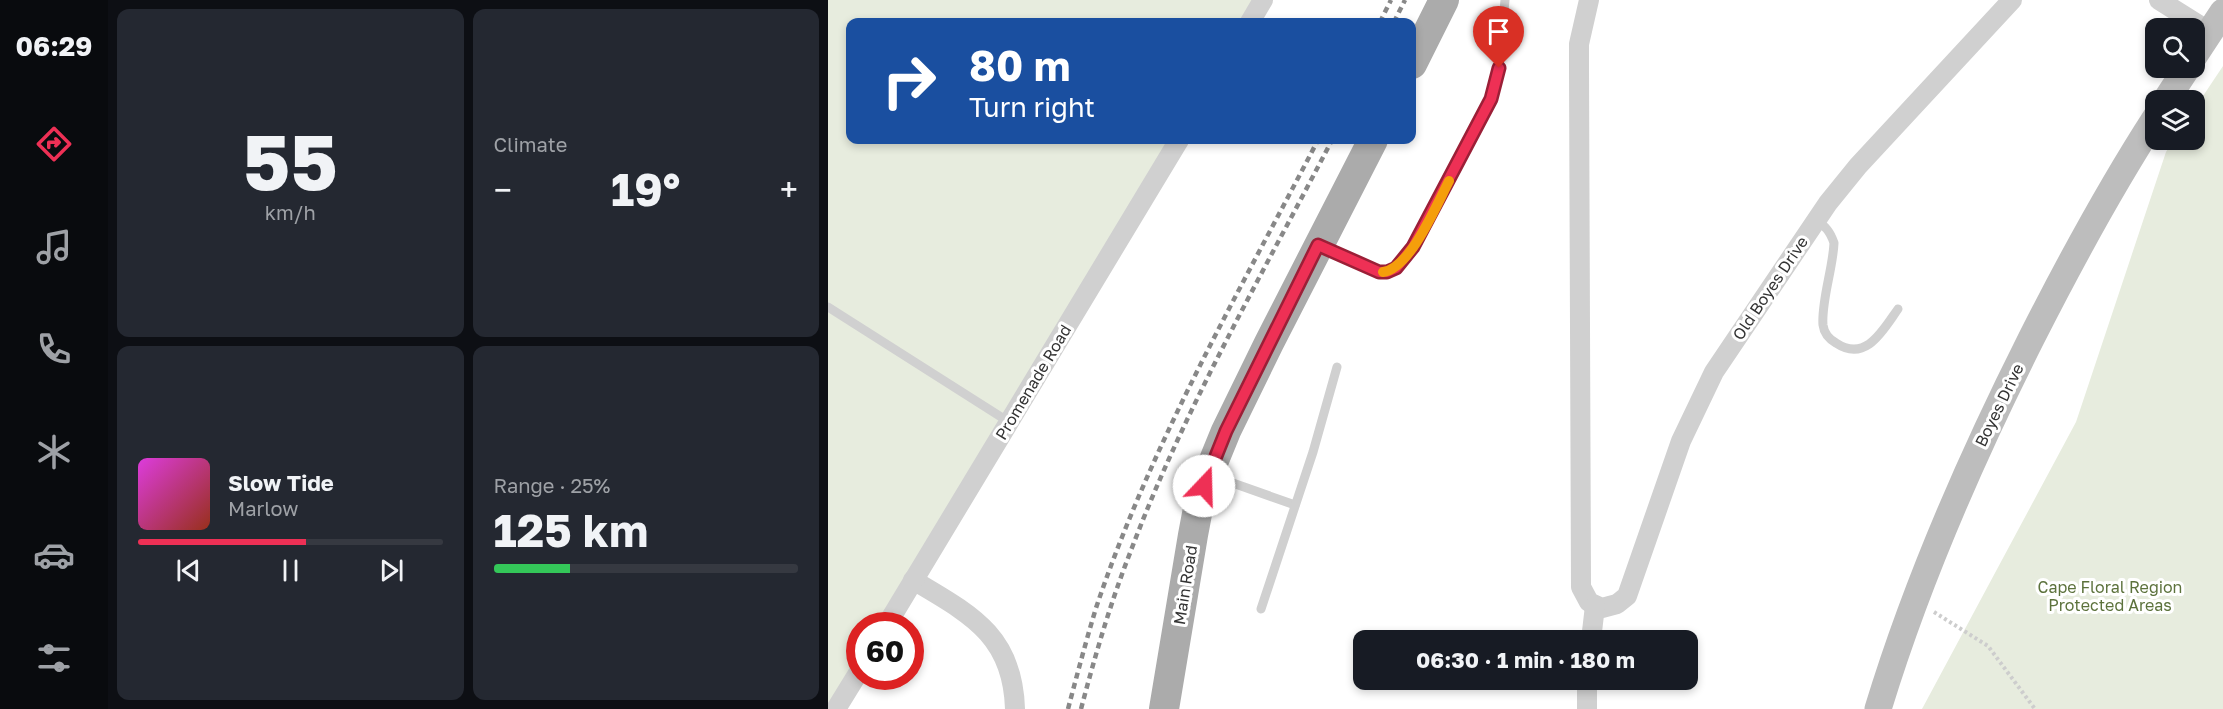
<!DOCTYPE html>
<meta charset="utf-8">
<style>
body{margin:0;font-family:"Golos Text",sans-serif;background:#242831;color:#f1f3f6;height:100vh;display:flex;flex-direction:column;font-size:22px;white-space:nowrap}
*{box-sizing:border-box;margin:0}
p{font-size:20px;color:#9ea1a6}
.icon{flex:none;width:33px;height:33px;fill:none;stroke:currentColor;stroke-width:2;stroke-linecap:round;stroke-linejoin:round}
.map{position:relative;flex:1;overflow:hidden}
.details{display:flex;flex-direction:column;gap:9px;padding:9px;background:#0d0f14;width:720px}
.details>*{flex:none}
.top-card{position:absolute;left:18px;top:18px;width:570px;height:126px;border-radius:12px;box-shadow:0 3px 9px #0003;background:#1a4fa0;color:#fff;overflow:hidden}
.fabs{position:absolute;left:1317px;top:18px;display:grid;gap:12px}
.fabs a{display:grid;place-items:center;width:60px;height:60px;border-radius:12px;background:#171b24;box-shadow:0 3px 9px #0003;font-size:30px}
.speed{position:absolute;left:18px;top:612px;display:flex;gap:12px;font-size:30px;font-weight:700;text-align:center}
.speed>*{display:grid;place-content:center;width:78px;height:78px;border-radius:50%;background:#171b24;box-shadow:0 3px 9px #0003;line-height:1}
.speed .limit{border:9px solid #d22;background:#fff;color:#111}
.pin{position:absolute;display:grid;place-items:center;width:51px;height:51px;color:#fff;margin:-62px -26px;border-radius:50% 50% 50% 0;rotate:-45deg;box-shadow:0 0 6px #0007}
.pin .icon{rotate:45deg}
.me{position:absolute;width:66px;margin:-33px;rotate:21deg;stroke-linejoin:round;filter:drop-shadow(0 0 4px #0008)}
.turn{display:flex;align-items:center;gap:21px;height:126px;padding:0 24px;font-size:27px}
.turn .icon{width:78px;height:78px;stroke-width:2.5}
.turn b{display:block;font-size:42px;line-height:51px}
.big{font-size:45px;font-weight:700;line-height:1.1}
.details .card{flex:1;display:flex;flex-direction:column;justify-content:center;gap:9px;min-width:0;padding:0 21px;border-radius:12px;background:#242831}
.details .dial{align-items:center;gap:0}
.dial b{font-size:78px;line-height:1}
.song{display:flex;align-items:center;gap:18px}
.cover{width:72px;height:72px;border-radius:9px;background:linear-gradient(135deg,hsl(300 70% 55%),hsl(10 70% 35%))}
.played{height:6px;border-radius:3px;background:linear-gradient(90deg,#ee3055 55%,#363941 55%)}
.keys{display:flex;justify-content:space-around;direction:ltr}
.heat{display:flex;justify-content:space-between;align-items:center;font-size:33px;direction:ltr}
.charge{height:9px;border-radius:4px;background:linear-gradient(90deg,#34c759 25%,#363941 0)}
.details .tiles{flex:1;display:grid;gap:9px;grid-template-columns:repeat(2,1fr)}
.trip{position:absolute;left:525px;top:630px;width:345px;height:60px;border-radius:12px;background:#171b24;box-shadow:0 3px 9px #0003;font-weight:700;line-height:60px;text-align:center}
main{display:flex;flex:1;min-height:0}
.dock{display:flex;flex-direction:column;width:108px;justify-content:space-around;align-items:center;background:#090b0e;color:#9ea1a6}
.dock .icon{width:42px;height:42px}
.dock .selected{color:#ee3055}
.dock b{font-size:27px;color:#f1f3f6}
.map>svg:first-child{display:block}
.green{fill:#e7ecde}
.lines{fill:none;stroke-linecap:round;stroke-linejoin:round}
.path{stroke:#cdcdcd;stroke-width:4;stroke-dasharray:3 3;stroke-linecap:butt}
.lane{stroke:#d0d0d0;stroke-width:9}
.street{stroke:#d0d0d0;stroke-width:20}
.secondary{stroke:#bdbdbd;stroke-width:27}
.primary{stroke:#ababab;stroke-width:30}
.rail{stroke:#888;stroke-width:4.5;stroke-dasharray:6 4.5;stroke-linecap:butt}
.route-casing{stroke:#9b1f37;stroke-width:15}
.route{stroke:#ee3055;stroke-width:10}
.slow{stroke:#f59e0b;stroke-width:10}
.labels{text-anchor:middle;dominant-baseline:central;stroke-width:6;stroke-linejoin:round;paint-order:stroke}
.street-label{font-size:16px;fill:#333;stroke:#fff}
.park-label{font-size:16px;fill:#5c723c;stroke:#fff}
</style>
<main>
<nav class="dock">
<b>06:29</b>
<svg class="icon selected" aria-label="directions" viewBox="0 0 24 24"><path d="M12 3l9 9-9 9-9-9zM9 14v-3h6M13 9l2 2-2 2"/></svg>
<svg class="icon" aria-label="music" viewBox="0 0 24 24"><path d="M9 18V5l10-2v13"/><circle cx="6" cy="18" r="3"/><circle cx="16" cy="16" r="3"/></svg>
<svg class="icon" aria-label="phone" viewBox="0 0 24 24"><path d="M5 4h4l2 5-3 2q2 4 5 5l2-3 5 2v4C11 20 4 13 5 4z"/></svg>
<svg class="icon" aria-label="climate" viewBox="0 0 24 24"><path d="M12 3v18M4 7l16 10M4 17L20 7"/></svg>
<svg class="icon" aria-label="car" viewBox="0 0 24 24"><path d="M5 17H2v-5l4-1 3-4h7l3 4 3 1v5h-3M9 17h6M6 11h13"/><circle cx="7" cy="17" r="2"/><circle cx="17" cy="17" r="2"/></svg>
<svg class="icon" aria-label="filters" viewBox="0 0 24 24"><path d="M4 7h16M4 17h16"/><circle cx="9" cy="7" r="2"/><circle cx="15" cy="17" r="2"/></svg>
</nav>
<section class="details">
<div class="tiles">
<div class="card dial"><b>55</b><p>km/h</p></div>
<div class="card"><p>Climate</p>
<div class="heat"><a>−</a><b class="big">19°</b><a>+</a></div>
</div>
<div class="card">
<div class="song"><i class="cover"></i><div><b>Slow Tide</b><p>Marlow</p></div></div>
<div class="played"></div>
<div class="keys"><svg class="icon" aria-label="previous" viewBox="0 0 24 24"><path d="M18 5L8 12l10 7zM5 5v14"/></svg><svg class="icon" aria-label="pause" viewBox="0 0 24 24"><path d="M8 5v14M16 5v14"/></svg><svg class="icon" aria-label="next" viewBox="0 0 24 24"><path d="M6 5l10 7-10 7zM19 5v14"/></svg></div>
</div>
<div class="card"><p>Range · 25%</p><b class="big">125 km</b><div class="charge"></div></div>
</div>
</section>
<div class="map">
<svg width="1395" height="709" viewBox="0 0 1395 709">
<rect width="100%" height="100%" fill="#fff"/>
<g class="green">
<polygon points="0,0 435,0 422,22 22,22 22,140 351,140 58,625 32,626 31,670 0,709"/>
<polygon points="1395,66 1395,709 1094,709 1248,422 1338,152 1345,140 1366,140 1367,108"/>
</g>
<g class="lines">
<polyline class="path" points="1106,612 1160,646 1207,709"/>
<g class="lane">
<path d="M988,220C997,226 1002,231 1006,243C1005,268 993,302 995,325C996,333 1001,339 1008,343C1038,363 1055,330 1070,309"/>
<path d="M495,247L551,272C568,272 575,260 585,247L663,99L671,68L677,0"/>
<polyline points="0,307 181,422"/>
<polyline points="385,476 467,505"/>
<polyline points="433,609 485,452 509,367"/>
</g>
<g class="street">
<polyline points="761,0 751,44 751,68 753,587 761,602 774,608 789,604 799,596 853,441 886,372 1000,203 1030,166 1184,0"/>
<polyline points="1331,0 1382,32"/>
<polyline points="422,22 435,0"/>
<path d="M85,580C142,614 185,635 187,709"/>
<polyline points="58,626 351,140"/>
<polyline points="763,640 767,606"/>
<polyline points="8,709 32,670"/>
<polyline points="759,709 759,680"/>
</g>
<g class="secondary">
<polyline points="1366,56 1395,12"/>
<polyline points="1338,100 1359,68"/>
<path d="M1050,709C1089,581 1143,458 1203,339C1241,264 1282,188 1328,117"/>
</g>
<g class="primary">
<polyline points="584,64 616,0"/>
<polyline points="336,709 365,535 372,498 380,475 398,431 441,343 545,140"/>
</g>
<g class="rail">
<polyline points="552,22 563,0"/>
<polyline points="566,22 577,0"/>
<path d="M240,709C249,675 258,641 268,608C323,444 411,292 490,140"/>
<path d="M253,709C267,656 282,604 302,553C356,409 434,275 504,140"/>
</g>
</g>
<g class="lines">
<defs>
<polyline id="route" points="376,486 398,431 490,245 551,272 559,272 568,268 585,247 663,99 671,68"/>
</defs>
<use href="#route" class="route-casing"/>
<use href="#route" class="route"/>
<path class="slow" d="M555,272C582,269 609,204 621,181"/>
</g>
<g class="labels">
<g class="street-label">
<text transform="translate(942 288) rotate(-56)">Old Boyes Drive</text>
<text transform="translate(205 382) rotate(-59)">Promenade Road</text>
<text transform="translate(1171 405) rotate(-64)">Boyes Drive</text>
<text transform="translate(357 585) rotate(-81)">Main Road</text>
</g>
<g class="park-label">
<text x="1282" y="587">Cape Floral Region<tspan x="1282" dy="18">Protected Areas</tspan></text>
</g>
</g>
</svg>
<div class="fabs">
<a><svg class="icon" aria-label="search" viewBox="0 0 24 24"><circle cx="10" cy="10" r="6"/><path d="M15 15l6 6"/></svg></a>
<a><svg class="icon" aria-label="layers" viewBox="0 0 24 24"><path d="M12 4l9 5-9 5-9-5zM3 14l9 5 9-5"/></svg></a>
</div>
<div class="speed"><div class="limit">60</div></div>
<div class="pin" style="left:671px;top:68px;background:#d93025"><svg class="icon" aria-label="arrive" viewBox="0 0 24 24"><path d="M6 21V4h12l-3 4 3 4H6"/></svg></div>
<svg class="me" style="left:376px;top:486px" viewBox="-20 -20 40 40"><circle r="19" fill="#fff"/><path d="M0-13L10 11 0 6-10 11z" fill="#ee3055"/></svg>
<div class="trip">06:30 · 1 min · 180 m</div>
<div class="top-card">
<div class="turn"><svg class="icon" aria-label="right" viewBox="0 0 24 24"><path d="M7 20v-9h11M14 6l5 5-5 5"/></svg><div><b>80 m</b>Turn right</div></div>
</div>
</div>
</main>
